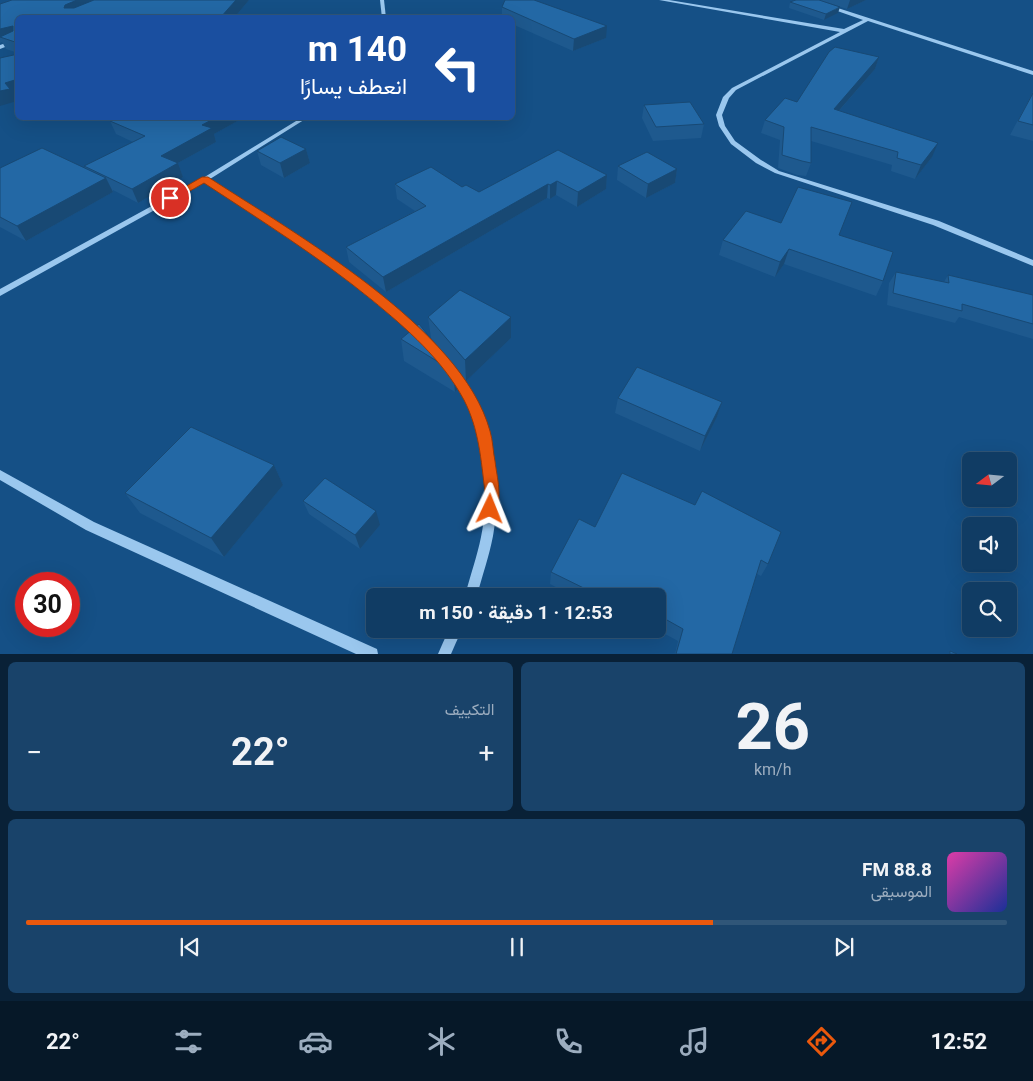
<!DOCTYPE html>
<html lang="ar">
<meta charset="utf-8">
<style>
body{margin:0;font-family:Roboto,Vazirmatn,sans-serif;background:#19436a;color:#f1f3f6;direction:rtl;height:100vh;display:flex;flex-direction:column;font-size:19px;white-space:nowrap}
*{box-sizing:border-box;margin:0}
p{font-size:16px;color:#9cadbf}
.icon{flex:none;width:28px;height:28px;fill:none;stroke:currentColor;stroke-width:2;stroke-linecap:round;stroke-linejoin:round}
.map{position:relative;height:654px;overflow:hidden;direction:ltr}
.side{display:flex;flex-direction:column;gap:8px;padding:8px;background:#092137;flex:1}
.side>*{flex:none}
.hud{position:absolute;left:15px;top:15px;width:500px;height:105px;border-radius:8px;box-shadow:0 5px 20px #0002,0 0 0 1px #305678;direction:rtl;background:#1a4fa0;color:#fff;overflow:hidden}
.needle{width:32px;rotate:254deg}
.fabs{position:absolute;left:962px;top:452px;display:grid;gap:10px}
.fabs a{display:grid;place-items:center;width:55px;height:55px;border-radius:8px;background:#103c64;box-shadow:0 5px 20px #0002,0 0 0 1px #305678;font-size:25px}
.speed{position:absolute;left:15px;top:572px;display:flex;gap:10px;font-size:25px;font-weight:700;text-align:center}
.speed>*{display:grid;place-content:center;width:65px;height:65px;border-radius:50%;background:#103c64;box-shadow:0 5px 20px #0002,0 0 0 1px #305678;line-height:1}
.speed .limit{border:8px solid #d22;background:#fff;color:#111}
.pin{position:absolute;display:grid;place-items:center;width:42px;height:42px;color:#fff;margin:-21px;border:2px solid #fff;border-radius:50%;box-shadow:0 1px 5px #0007}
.me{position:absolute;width:55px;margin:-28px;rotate:2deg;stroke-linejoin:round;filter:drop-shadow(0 0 4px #0008)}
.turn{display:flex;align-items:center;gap:18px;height:105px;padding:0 25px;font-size:22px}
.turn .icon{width:65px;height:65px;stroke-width:2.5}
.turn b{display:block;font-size:35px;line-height:42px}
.big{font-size:38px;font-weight:700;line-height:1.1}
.side .tile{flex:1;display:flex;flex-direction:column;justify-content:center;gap:8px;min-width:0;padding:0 18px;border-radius:8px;background:#19436a}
.side .dial{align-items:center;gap:0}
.dial b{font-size:65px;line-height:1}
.song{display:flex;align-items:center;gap:15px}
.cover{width:60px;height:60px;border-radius:8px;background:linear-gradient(135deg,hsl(320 70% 55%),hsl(230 70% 35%))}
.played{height:5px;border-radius:2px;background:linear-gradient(90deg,#ea580c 70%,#305678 70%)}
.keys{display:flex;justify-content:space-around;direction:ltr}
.heat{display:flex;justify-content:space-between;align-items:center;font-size:28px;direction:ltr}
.side .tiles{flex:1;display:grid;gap:8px;grid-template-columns:1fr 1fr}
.tile:last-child{grid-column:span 2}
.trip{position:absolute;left:366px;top:588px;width:300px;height:50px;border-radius:8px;background:#103c64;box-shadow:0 5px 20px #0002,0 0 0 1px #305678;font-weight:700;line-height:50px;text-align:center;direction:rtl}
.tabs{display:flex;height:80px;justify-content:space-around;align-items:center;background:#061828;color:#9cadbf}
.tabs .icon{width:35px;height:35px}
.tabs .selected{color:#ea580c}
.tabs b{font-size:22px;color:#f1f3f6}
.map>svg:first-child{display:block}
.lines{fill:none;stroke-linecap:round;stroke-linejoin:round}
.minor{fill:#9ac7ee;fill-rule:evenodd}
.wall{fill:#1e598e}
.shaded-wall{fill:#184974}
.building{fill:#2368a5;stroke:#184974}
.route{fill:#ea580c;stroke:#983908}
</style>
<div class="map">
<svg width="1033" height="654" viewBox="0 0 1033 654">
<rect width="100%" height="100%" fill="#155086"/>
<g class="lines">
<g class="minor">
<polygon points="380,0 384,0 386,18 382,18"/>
<polygon points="659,0 669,0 844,29 863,20 806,0 813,0 1033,71 1033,75 868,21 736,90 729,98 722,115 725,126 735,141 761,160 779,171 939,221 1033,260 1033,266 933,225 775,173 756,163 731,144 719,126 716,115 723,97 732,88 840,32"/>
<polygon points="18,39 18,42 0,49 0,45"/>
<polygon points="301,118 307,118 210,179 332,259 424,333 425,335 424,337 418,337 326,263 205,182 0,296 0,289 203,178"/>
<path d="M450,364L453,365C490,418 504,472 493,536C489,557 482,576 477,596H465C470,576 477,557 481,537C490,493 486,448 468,406C462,392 453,380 445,367L447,365Z"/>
<polygon points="0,470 94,522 377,649 378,654 356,654 86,530 0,480"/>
<polygon points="449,629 462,629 451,654 438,654"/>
</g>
</g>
<g class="wall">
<polygon points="12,0 249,0 234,18 18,18 18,53 6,49 2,42 0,43 0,4"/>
<polygon points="796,0 866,0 847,9 822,1 838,13 824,20 789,8 790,2"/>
<polygon points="502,7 606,38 573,51 512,24 512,18 502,18"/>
<polygon points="879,57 875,69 839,111 932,157 915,179 891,171 892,165 811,141 811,163 806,176 797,175 778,168 780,140 761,133 765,120 797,102"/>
<polygon points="1033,92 1033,141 1010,135"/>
<polygon points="644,105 704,124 701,138 653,141 642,118"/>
<polygon points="117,118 243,118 214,134 216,142 178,163 183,177 138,203 113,190 113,192 26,241 0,227 0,168 85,168 84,166 133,142 116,134 110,121"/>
<polygon points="306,149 310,163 284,178 261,165 257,151"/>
<polygon points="558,150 607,175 606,189 577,207 556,195 550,199 547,198 386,292 349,262 346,247 415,211 397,199 395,184 462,187 479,192"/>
<polygon points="618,166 677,169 675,183 646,198 617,180"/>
<polygon points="781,223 839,235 883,281 876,296 784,264 775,277 719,255 723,240"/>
<polygon points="896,272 944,282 948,275 1033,295 1033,339 959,317 955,323 887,305 889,283"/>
<polygon points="428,317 511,338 466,381 431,338"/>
<polygon points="401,339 455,369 457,390 455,392 404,361"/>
<polygon points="618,398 722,402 717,417 700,451 615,413"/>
<polygon points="274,465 283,485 224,557 140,513 125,493"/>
<polygon points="622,473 768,564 761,576 757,574 732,654 675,654 678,641 656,629 658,629 658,596 573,596 550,584 551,572 595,527"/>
<polygon points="303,501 380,525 360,549 309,514"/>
</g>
<g class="shaded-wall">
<polygon points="77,0 109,0 70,16 64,8 65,5"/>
<polygon points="236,0 249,0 234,18 220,18"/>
<polygon points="850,0 866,0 847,9"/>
<polygon points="840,7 838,13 824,20 826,14"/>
<polygon points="13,26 18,34 0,37 0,29"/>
<polygon points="607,26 606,38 573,51 574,39"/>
<polygon points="879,57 875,69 829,122 834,109"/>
<polygon points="18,79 18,94 14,95 17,101 0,106 0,91 5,83"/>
<polygon points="215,118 243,118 214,134 216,142 167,169 161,156 202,125"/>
<polygon points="938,143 932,157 915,179 921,165"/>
<polygon points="306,149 310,163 284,178 280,163"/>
<polygon points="178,163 183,177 138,203 132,189"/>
<polygon points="677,169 675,183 646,198 648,184"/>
<polygon points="607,175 606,189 577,207 578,192"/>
<polygon points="106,178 113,192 26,241 17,226"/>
<polygon points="557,181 556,195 550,199 550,185"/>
<polygon points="548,184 547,198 386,292 383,277"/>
<polygon points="789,249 784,264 775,277 780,262"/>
<polygon points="511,317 511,338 466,381 465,360"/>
<polygon points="455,369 457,390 455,392 453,371"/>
<polygon points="722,402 717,417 700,451 705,436"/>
<polygon points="274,465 283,485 224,557 211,538"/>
<polygon points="376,511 380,525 360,549 355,535"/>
</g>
<g class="building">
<polygon points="12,0 77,0 65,5 64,8 74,8 94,0 236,0 220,18 18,18 18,43 0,37 13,31 13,26 0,29 0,4"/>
<polygon points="505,0 534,0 607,26 574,39 502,7"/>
<polygon points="796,0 819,0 840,7 826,14 790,2"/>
<polygon points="835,47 879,57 834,109 938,143 921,165 897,158 898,152 811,127 811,163 802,161 782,155 784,127 765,120 785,98 797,102 829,52"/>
<polygon points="18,54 18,79 5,83 10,89 0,91 0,58"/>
<polygon points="1033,93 1033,125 1018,121"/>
<polygon points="690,102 704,124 656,127 644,105"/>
<polygon points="117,118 215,118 202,125 212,128 161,156 178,163 132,189 84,166 145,136 110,121"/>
<polygon points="281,137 306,149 280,163 257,151"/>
<polygon points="42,148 106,178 17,226 0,217 0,168"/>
<polygon points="558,150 607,175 578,192 557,181 550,185 548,184 383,277 346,247 426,206 395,184 431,167 462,187 466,185 479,192"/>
<polygon points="647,152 677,169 648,184 618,166"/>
<polygon points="798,187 852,202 839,235 893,252 883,281 789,249 780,262 723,240 746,211 781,223"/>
<polygon points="896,272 949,283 948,275 1033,295 1033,324 962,304 962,311 893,293"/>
<polygon points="460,290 511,317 465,360 428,317"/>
<polygon points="419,324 455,369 453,371 401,339"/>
<polygon points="637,367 722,402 705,436 618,398"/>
<polygon points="191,427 274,465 211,538 125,493"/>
<polygon points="622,473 695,505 702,491 781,532 768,564 761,560 732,654 676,654 683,629 658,615 658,596 600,596 551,572 579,519 595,527"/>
<polygon points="325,478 376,511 355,535 303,501"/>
<polygon points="950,651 957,654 950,654"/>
</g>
<path class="route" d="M202,177H208C294,233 462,328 490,431C493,441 493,452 495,461C497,478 503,498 495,514L490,516L485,514C482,506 485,499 485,492C481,460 479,429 464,400C442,359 407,329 372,300C319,257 262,221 204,183L174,200L166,198Z"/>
</svg>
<div class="fabs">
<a><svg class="needle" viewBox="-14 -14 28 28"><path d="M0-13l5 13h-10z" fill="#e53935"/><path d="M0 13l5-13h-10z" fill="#9cadbf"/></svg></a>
<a><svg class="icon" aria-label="sound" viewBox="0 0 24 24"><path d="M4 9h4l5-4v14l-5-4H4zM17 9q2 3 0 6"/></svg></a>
<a><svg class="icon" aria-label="search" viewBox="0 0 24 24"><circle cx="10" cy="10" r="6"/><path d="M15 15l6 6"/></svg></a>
</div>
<div class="speed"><div class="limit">30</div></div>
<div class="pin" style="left:170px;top:198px;background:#d93025"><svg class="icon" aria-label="arrive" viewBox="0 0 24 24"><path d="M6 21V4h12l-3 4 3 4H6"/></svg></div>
<svg class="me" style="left:490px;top:509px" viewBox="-20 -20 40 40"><path d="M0-17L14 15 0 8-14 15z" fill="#ea580c" stroke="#fff" stroke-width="4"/></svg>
<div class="trip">12:53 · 1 دقيقة · 150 m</div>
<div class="hud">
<div class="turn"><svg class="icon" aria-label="left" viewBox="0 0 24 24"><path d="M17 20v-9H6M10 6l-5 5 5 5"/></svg><div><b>140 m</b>انعطف يسارًا</div></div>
</div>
</div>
<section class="side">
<div class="tiles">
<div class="tile dial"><b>26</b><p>km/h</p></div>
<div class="tile"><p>التكييف</p>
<div class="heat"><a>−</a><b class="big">22°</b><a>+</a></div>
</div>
<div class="tile">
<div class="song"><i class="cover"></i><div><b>88.8 FM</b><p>الموسيقى</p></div></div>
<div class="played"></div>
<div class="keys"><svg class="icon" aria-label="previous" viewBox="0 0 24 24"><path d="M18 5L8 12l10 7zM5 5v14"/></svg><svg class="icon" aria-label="pause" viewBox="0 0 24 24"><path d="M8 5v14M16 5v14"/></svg><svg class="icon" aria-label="next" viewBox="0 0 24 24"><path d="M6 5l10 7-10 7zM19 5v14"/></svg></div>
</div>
</div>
</section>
<nav class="tabs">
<b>12:52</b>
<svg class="icon selected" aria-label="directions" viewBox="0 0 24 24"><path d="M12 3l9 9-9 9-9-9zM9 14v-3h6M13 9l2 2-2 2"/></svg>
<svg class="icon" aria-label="music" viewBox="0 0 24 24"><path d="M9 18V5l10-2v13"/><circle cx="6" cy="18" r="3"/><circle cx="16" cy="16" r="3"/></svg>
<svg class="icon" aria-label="phone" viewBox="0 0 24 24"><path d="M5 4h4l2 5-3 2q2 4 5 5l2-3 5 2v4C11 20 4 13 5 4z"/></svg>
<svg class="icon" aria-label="climate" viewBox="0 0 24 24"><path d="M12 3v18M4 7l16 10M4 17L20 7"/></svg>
<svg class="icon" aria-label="car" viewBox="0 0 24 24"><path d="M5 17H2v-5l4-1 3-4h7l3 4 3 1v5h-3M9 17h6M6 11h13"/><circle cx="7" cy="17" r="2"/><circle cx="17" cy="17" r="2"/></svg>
<svg class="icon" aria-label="filters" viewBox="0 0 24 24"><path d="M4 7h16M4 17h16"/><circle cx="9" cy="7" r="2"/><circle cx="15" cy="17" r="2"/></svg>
<b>22°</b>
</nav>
